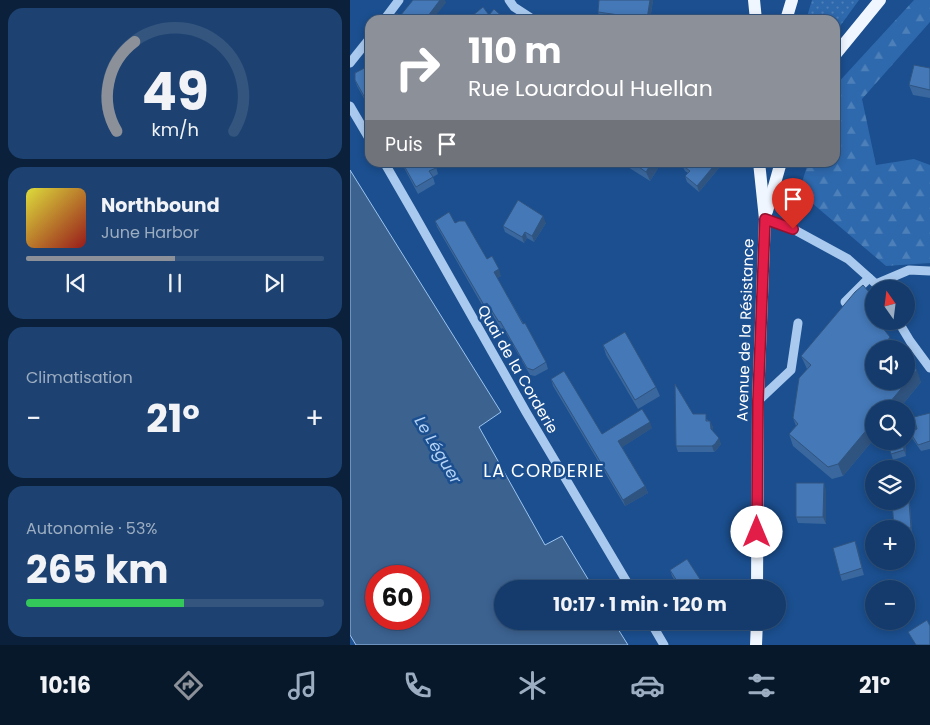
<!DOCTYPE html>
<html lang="fr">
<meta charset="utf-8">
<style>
body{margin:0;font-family:Poppins,sans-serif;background:#1d4271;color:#f1f3f6;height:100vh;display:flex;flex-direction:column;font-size:19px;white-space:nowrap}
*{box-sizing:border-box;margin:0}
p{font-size:16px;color:#9dadc1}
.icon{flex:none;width:28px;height:28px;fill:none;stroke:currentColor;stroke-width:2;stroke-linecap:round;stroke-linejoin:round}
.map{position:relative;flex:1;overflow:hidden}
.side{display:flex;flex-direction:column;gap:8px;padding:8px;background:#0b203b;width:350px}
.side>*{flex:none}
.hud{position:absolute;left:15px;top:15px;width:475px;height:152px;border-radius:15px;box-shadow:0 2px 8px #0003,0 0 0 1px #33557e;background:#8c9099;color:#fff;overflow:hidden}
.needle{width:32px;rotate:346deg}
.controls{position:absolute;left:515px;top:280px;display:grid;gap:10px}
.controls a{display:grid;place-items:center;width:50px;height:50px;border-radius:50%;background:#143b6b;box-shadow:0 2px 8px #0003,0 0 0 1px #33557e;font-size:25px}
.speed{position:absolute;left:15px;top:565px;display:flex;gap:10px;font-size:25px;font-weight:700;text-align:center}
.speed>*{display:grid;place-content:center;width:65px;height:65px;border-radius:50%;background:#143b6b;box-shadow:0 2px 8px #0003,0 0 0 1px #33557e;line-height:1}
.speed .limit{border:8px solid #d22;background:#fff;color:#111}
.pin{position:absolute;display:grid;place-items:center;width:42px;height:42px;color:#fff;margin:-51px -21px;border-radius:50% 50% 50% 0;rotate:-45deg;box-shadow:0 0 5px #0007}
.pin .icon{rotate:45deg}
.me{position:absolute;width:55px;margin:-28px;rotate:0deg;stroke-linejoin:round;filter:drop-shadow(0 0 4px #0008)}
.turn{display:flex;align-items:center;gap:18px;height:105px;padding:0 20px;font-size:22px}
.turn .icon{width:65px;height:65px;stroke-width:2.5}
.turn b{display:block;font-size:35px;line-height:42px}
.then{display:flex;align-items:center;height:48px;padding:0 20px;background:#0003;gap:10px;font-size:19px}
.big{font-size:38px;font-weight:700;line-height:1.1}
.side .card{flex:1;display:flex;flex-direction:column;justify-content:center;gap:8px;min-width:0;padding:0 18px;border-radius:15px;background:#1d4271}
.side .dial{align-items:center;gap:0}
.dial svg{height:130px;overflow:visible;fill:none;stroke:#33557e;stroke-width:7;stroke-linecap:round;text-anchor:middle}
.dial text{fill:#f1f3f6;stroke:none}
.song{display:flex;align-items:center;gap:15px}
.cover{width:60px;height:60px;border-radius:8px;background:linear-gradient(135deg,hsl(60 70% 55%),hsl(0 70% 35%))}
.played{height:5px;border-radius:2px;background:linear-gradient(90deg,#8c9099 50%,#33557e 50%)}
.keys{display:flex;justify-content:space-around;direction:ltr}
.heat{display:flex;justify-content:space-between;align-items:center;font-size:28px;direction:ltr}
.charge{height:8px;border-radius:4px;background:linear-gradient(90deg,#34c759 53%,#33557e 0)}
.trip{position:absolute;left:144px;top:580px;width:292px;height:50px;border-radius:25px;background:#143b6b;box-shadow:0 2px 8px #0003,0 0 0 1px #33557e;font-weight:700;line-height:50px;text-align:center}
.dock{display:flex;height:80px;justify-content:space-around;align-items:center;background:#08182b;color:#9dadc1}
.dock .icon{width:35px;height:35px}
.dock .on{color:#8c9099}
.dock b{font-size:22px;color:#f1f3f6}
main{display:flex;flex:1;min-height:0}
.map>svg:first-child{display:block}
.grass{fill:url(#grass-dots)}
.forest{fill:url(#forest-firs)}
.water{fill:#3c6290;stroke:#9cc4f0;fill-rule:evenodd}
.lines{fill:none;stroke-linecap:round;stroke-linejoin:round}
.minor{stroke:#a9c9ee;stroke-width:9}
.major{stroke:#f0f6ff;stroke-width:12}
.wall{fill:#3a679d}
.shaded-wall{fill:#305480}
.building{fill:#4478b7;stroke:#305480}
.route-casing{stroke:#92132f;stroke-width:12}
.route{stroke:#e11d48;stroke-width:9}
.labels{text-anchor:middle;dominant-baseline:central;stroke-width:5;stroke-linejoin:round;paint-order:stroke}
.street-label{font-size:15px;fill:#fff;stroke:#1b4f8f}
.water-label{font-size:16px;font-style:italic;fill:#b5d3f5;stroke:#1b4f8f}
.quarter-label{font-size:18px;letter-spacing:1px;fill:#fff;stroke:#1b4f8f}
</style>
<main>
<section class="side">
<div class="card dial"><svg viewBox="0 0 100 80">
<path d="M14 69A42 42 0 1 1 86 69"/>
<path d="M14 69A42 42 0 0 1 25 14" stroke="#8c9099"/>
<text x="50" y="56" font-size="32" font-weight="700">49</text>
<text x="50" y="72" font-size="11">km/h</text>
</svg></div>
<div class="card">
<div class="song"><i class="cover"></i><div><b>Northbound</b><p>June Harbor</p></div></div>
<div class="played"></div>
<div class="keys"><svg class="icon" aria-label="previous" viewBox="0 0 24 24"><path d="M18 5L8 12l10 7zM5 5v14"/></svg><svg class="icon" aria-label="pause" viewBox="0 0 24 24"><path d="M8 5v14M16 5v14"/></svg><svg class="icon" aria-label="next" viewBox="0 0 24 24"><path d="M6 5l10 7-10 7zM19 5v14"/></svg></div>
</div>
<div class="card"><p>Climatisation</p>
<div class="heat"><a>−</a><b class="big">21°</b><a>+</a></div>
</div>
<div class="card"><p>Autonomie · 53%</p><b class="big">265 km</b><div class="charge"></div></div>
</section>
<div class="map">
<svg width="580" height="645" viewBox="0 0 580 645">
<defs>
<pattern id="grass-dots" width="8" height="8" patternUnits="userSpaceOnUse" patternTransform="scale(1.25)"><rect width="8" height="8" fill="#2e69ad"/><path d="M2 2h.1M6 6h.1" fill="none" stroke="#4d80b9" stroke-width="1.8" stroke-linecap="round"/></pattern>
<pattern id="forest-firs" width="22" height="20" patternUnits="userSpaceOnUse" patternTransform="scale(1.25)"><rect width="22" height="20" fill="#2e69ad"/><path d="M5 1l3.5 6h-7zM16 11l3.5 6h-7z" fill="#4d80b9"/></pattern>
</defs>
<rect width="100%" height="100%" fill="#1b4f8f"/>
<polygon class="grass" points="462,0 509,0 485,33 485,20 456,20"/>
<polygon class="forest" points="564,0 580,0 580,22 512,99 526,165 564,159 580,165 580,263 536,266 449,192 458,163 485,162 485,86"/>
<path class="water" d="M0,170L151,412L129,427L195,545L212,536L244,589H152V621H263L278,645H6L0,635ZM26,576H69V619H26Z"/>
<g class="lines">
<g class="minor">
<polyline points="159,0 164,7 184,20"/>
<polyline points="34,20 49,0"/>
<polyline points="0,63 20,38"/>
<polyline points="0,106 20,140"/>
<polyline points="34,162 64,214 176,412 281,589"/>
<polyline points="415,219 443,229 498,259 526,284 529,289"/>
<polyline points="526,284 559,270 580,271"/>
<polyline points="495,302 519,278"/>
<polyline points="548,321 560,341 580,368"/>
<polyline points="408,401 441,370 448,323"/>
<polyline points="300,621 314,645"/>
</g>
<g class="major">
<polyline points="404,0 406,20"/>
<polyline points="436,20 442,0"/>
<polyline points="485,55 530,0"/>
<polyline points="417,211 431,162"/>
<polyline points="407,589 408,401 415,219 409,162"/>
<polyline points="406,645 407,621"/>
</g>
</g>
<g class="wall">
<polygon points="249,0 303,0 300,20 261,20 250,19 248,12"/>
<polygon points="20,65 20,109 7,86 5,80"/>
<polygon points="580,68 580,98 563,95 559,85"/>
<polygon points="51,162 90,162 90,164 86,167 88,174 83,177 85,184 68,194"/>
<polygon points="270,162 312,162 300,181"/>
<polygon points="374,162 349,192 337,182 335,176 338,173 335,171 332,165"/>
<polygon points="85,221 105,223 151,276 147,278 196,362 198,369 185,376 180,375 153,328 151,329 139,310 136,312 87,227"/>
<polygon points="196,223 184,242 177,238 174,243 155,232 153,226"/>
<polygon points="253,345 306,387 310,396 288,409 256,355"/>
<polygon points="524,349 571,382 549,409 524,409 524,439 493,476 482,479 443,446 439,434 446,426 443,418 457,369 451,356"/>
<polygon points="201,379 252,434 302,428 272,447 295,486 298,493 275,506 203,386"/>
<polygon points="580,413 580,449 571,451 562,438 560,432 567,429"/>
<polygon points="343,414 358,420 358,421 363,427 363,432 371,444 367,449 364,452 328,452 326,446"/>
<polygon points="537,441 555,441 556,456 543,460"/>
<polygon points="558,488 559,492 562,531 556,531 556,529 544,529 542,501"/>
<polygon points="476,490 476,524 448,523 446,517"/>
<polygon points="505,541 514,575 492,581 490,575"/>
<polygon points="320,570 355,589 330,589 322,576"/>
</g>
<g class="shaded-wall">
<polygon points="90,0 95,0 96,3 82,20 75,20"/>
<polygon points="300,0 303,0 300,20 298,20 297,19"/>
<polygon points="83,162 90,162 90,164 85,168"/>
<polygon points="302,162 312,162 300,181 296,172"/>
<polygon points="367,162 374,162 349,192 347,186"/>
<polygon points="193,216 196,223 184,242 182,236"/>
<polygon points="175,232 177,238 174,243 172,237"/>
<polygon points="149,269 151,276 146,279 144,272"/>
<polygon points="137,303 139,310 136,312 134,305"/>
<polygon points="524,305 524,321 518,310"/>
<polygon points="540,337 544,349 536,349 535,344"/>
<polygon points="567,370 571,382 549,409 534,409"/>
<polygon points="360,421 363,427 363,435 361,429"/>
<polygon points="524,421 524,439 493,476 488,464"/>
<polygon points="300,422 302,428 271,448 268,441"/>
<polygon points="369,438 371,444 367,449 364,452 362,446"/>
<polygon points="553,441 555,441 556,456 554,450"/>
<polygon points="474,483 476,490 476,524 473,517"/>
<polygon points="295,486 298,493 275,506 273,500"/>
<polygon points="558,488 559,492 562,531 561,528"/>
<polygon points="505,541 508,548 514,575 512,568"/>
</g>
<g class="building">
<polygon points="63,0 90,0 75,20 40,20 47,13 50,16"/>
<polygon points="249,0 300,0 297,19 248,12"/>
<polygon points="133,7 139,15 144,9 156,20 117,20"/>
<polygon points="20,41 20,49 18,43"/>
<polygon points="20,65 20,107 5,80 5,73"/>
<polygon points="564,65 580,68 580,90 559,85"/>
<polygon points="52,162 83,162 86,168 79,171 83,177 66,187"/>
<polygon points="282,162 302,162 296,172"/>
<polygon points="334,162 367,162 347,186 335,176 340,171 332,165"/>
<polygon points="168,200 193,216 182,236 175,232 172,237 153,226"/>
<polygon points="99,212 105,223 109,221 115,221 137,259 142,256 149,269 144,272 173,324 175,323 196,362 183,370 177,368 150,321 149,322 137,303 134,305 85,221"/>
<polygon points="513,285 524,298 524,305 518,310 524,317 524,321 527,321 540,337 535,344 541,349 524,349 524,381 556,381 556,361 567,370 534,409 524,409 524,421 488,464 478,467 439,434 448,424 443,418 449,378 461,365 451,356 505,292"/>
<polygon points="275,332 306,387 285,400 253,345"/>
<polygon points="214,371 252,434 292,409 300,422 268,441 295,486 273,500 201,379"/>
<polygon points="325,384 343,414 356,414 356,421 360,421 361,429 369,438 365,444 362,446 326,446"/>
<polygon points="580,413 580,441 568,445 560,432 567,429 564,417"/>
<polygon points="537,441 553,441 554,450 541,454"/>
<polygon points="446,483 474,483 473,517 446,517"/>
<polygon points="556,488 558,488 561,528 544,528 542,501 556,501"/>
<polygon points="505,541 512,568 490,575 483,548"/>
<polygon points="337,559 355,587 352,589 332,589 320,570"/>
<polygon points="577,620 580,626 580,645 566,645 558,632"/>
</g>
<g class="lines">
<defs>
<polyline id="route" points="407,532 408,401 415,219 443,229"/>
</defs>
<use href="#route" class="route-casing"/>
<use href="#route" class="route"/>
</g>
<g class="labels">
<g class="street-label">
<text transform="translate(395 330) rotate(-88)">Avenue de la Résistance</text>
<text transform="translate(168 369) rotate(60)">Quai de la Corderie</text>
</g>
<g class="water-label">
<text transform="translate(88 450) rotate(59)">Le Léguer</text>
</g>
<g class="quarter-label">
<text x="194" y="470">LA CORDERIE</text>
</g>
</g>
</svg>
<div class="controls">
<a><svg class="needle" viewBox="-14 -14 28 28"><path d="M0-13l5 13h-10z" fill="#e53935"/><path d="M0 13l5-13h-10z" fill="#9dadc1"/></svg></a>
<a><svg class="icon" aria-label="sound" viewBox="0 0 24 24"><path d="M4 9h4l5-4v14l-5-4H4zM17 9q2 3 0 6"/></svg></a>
<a><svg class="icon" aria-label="search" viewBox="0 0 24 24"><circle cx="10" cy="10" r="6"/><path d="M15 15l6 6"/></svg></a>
<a><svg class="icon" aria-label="layers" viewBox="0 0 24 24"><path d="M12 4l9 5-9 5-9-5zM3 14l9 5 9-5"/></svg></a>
<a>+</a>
<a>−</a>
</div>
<div class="speed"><div class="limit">60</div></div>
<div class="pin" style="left:443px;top:229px;background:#d93025"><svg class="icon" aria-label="arrive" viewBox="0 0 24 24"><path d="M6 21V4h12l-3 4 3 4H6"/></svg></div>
<svg class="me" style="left:407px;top:532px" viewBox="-20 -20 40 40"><circle r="19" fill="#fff"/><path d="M0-13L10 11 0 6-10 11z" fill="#e11d48"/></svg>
<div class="trip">10:17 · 1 min · 120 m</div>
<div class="hud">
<div class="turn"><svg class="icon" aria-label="right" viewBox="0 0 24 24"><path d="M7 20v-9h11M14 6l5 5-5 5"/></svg><div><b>110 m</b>Rue Louardoul Huellan</div></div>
<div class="then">Puis<svg class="icon" aria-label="arrive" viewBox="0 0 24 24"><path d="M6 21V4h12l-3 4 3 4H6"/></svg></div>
</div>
</div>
</main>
<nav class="dock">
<b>10:16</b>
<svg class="icon on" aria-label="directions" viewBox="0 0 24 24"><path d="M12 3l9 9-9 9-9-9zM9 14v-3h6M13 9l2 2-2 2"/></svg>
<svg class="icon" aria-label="music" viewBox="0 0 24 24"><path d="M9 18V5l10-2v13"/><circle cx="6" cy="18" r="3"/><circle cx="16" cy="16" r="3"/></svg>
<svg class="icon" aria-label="phone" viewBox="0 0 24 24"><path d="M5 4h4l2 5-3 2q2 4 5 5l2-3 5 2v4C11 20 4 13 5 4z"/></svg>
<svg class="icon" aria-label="climate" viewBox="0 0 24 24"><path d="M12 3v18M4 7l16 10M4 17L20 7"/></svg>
<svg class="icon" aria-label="car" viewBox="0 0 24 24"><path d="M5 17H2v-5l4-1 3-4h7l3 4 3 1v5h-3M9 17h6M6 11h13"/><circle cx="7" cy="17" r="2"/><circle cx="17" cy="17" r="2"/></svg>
<svg class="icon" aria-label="filters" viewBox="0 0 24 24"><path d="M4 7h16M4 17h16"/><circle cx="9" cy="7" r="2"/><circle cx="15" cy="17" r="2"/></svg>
<b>21°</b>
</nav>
